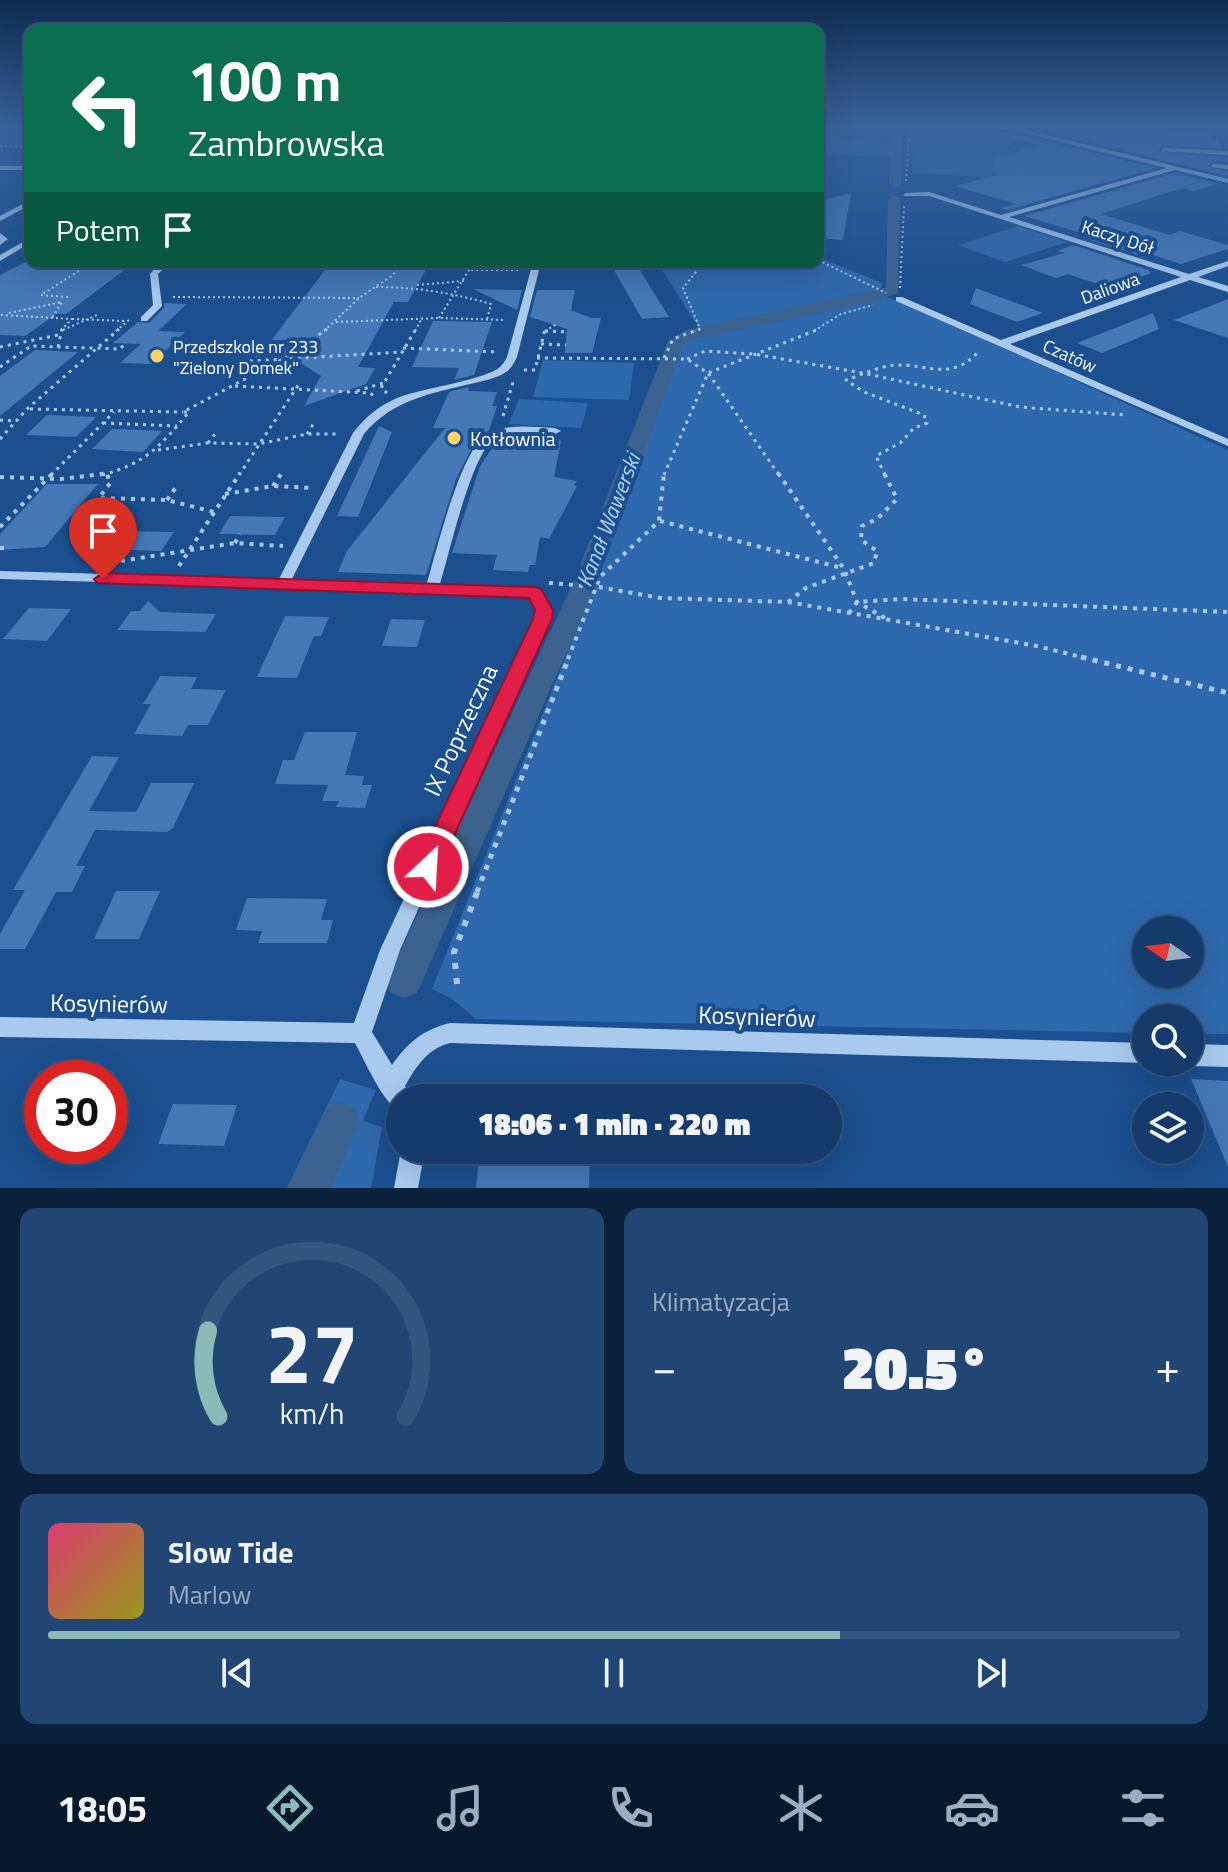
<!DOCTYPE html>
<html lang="pl">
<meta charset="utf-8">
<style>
body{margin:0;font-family:"Titillium Web",sans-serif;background:#214673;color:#f1f3f6;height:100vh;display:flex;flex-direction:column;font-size:30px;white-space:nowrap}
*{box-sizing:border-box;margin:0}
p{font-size:26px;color:#9dadc1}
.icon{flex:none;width:44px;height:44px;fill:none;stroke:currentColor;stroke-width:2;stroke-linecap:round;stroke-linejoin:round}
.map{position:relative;height:1188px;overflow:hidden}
.side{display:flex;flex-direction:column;gap:20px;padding:20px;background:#0b203b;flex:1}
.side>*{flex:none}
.banner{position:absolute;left:24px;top:24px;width:800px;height:244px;border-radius:16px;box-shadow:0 8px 32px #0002,0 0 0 2px #33557e;background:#0b6e4f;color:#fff;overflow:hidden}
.needle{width:52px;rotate:284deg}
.fabs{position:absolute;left:1132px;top:916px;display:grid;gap:16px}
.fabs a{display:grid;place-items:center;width:72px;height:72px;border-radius:50%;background:#143b6b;box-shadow:0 8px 32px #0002,0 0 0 2px #33557e;font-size:40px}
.speed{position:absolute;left:24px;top:1060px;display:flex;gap:16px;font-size:40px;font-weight:700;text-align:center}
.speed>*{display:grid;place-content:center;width:104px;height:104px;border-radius:50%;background:#143b6b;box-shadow:0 8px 32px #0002,0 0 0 2px #33557e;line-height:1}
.speed .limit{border:12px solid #d22;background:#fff;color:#111}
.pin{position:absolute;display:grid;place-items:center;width:68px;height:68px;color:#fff;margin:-82px -34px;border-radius:50% 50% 50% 0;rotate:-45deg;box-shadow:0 0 8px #0007}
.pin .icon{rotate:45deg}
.me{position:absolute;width:88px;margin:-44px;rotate:25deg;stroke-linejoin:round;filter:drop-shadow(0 0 6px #0008)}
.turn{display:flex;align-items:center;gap:28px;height:168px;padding:0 32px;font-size:36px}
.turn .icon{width:104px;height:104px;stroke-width:2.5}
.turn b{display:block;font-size:56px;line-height:68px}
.then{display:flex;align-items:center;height:76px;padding:0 32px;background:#0003;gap:16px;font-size:30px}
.big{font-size:60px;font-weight:800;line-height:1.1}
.side .widget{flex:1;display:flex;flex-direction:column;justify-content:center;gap:12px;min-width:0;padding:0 28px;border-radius:16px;background:#214673}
.side .dial{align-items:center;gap:0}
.dial svg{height:208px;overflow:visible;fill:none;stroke:#33557e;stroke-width:7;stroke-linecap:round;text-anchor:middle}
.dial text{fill:#f1f3f6;stroke:none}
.song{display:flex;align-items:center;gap:24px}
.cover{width:96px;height:96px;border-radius:12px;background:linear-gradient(135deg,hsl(340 70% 55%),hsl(60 70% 35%))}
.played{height:8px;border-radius:4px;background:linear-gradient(90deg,#8bbbb9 70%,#33557e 70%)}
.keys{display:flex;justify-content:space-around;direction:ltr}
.heat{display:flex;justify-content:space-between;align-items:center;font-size:44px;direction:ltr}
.side .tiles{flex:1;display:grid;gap:20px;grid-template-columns:1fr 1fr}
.widget:last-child{grid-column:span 2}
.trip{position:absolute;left:386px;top:1084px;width:456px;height:80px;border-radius:40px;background:#143b6b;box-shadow:0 8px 32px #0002,0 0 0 2px #33557e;font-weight:800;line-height:80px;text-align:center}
.dock{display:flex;height:128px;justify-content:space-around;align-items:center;background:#08182b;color:#9dadc1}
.dock .icon{width:56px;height:56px}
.dock .active{color:#8bbbb9}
.dock b{font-size:36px;color:#f1f3f6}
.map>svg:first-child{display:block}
.green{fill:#2e69ad;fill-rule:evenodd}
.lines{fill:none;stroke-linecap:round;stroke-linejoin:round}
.canal{fill:#3c6290;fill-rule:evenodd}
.building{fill:#4478b7}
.path-far4{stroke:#a9c9ee;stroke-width:2;stroke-dasharray:2 3;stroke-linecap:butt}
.path-far3{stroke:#a9c9ee;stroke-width:3;stroke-dasharray:3 5;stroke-linecap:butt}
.path-far2{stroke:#a9c9ee;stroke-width:4;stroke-dasharray:4 6;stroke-linecap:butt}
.path-far1{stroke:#a9c9ee;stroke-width:5;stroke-dasharray:5 7;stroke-linecap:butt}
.path{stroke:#a9c9ee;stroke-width:6;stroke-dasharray:6 9;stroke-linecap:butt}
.minor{fill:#a9c9ee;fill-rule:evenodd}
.route{fill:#e11d48;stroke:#92132f;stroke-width:2}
.poi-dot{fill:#ffd166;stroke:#1b4f8f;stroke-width:3}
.labels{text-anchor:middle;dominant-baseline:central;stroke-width:8;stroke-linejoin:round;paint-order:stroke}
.far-street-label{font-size:18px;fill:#fff;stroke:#1b4f8f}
.far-poi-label{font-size:18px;fill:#fff;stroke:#1b4f8f;text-anchor:start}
.poi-label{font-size:20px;fill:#fff;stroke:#1b4f8f;text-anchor:start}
.water-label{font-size:22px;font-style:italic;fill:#b5d3f5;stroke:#1b4f8f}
.near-street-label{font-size:24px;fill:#fff;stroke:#1b4f8f}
</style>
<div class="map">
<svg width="1228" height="1188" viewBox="0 0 1228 1188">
<rect width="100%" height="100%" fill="#1b4f8f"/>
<g class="green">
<polygon points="0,127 30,127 30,148 0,147"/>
<polygon points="818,127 839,127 837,140 892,143 890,157 818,153"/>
<polygon points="913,127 1017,132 1007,150 1047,161 985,177 912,173"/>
<polygon points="1018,226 1067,242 1005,262 958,245"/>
<path d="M818,257L882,283V287L876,293L916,308L1228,450V1034H1190V1018H1146V1033L476,1019L451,998L432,989L604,561L674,356L663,355L670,339L699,328L657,262H818ZM1146,930H1190V974H1146Z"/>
<polygon points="543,360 634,363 629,400 533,397"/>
<polygon points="519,399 588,403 581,428 509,424"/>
<polygon points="340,1079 376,1090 363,1121 382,1127 371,1188 287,1188"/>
</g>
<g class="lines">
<g class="canal">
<polygon points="892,127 902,127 901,184 895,187 889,184"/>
<polygon points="894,195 900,199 898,293 872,302 691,339 683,344 596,585 422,982 417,993 404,998 391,993 386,982 572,585 668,341 686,330 886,288 888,199"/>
<polygon points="340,1102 354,1108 360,1122 330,1188 287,1188 326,1108"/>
</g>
</g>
<g class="building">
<polygon points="1027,127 1206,129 1223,148 1163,145 1158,151 1228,158 1228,162 1213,161 1208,167 1228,172 1228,176"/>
<polygon points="1000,132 1013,133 1155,168 1007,210 1000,208 1016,204 955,186 997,175 993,158 1042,145 999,135"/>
<polygon points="1175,173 1218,184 1193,191 1182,188 1101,214 1170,235 1180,231 1228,245 1228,249 1181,264 1134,249 1138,255 1090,240 1101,236 1088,235 1024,216"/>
<polygon points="851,193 843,240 818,238 818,201"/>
<polygon points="1073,245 1148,270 1151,273 1110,288 1068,274 1056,278 1021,265 1065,253 1057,251"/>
<polygon points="26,262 135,262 66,314 56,314 25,336 0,335 0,275"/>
<polygon points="328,266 427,268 408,302 394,302 358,367 375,368 366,384 304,406 321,376 296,360 300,355 261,354"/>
<polygon points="639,269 669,317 642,319 614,270"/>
<polygon points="976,288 1043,313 1017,322 970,304"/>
<polygon points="473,289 522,290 517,310"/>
<polygon points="537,290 575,290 571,310 591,318 601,318 592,353 565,353 567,329 530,317"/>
<polygon points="1228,299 1228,338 1174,320"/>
<polygon points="165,303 187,304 158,331 185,332 152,364 120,363 141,344 113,343 138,322 149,323 164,308"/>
<polygon points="1153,313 1159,329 1102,353 1077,343"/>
<polygon points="433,321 492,322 474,375 454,380 459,368 412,367"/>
<polygon points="35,350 78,352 0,416 0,376"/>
<polygon points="469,387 468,391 497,392 492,406 497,406 489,430 475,442 456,479 426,575 338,572 347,551 445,428 433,428 449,392"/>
<polygon points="47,415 96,417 76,437 26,435"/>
<polygon points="379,426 392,432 358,517 337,516"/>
<polygon points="112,429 142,430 162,431 143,452 92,449"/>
<polygon points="497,441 561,441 554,477 577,481 574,485 577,486 549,539 540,537 535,565 530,565 528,572 493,570 497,555 452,553 480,466"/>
<polygon points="47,484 98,484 45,547 0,550 0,534"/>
<polygon points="230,516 285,517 275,535 219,534"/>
<polygon points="118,531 174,532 161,551 104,549"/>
<polygon points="148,601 160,612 216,614 205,632 117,630 131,611 140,611"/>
<polygon points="29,608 71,609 47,641 3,639"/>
<polygon points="285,616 329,617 321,636 314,636 297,678 257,677"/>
<polygon points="391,619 425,620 417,647 382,646"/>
<polygon points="160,676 197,677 191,689 226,690 208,725 188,725 182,736 134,734 151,704 143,704"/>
<polygon points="305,732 357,732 345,775 364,776 362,785 372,785 365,808 336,807 339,801 322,801 328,785 275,784 283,760 294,760"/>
<polygon points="92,756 119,757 89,811 136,812 151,783 194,783 173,828 167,832 95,830 76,866 85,866 72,892 56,892 25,949 0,949 0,934 25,890 13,890"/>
<polygon points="116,891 160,891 139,939 94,939"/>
<polygon points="247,898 327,899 321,920 333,920 327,943 258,943 262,931 236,930"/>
<polygon points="1191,1079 1228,1081 1228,1167"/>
<polygon points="173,1104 237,1105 224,1146 158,1144"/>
<polygon points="480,1150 590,1150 589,1188 476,1188"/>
</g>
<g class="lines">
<g class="path-far4">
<polyline points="0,146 30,147"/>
<polyline points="906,181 910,127"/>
<polyline points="818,260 886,293"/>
<polyline points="375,262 374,265 400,265"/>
<polyline points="693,262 700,267 683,288 700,329 695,331"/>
<polyline points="258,268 264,262"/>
<polyline points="471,270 520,270"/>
<polyline points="417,285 464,281"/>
<path d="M376,287C416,287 453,293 491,304L487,319"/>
<polyline points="900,288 904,205"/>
<polyline points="68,297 41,295 88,265"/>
<polyline points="173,297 359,298"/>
<polyline points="9,313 62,302 52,318"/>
<polyline points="1,315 72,319 60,331"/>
<polyline points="439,318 474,262"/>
<polyline points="72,319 126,321"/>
<polyline points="336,322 439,318 506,320"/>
<polyline points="63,330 97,315"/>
<polyline points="116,331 130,319"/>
<polyline points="324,331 359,298 393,275 402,262"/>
<polyline points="415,331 421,320"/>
<polyline points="545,331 557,324"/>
<polyline points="814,331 841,314 873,305"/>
</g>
<g class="path-far3">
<polyline points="545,331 567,332"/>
<polyline points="541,344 566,345"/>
<polyline points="0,347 58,335"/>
<polyline points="58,347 62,329"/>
<polyline points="403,348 497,352"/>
<polyline points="257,354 251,361 401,352"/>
<polyline points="537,358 687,359 708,373 779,475"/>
<polyline points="664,358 673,339 700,329"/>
<polyline points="687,359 705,351 754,354 863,373 1020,407 1125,415"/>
<polyline points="0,367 31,346 120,349 125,344"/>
<polyline points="524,370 535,370 545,329"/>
<polyline points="235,386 370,393 377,398"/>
<polyline points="357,391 383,383"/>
<polyline points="387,393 381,388 416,329"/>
<polyline points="30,409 183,412"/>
<polyline points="503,416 513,382"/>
<polyline points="0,420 16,421"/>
<polyline points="103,423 177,426"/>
<polyline points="307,434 314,423"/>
<polyline points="0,439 27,409 119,329"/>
<polyline points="208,443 215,434"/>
<polyline points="158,450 208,443 258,444 307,434 338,434"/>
<polyline points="51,475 114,412"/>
<path d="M102,475C147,463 160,446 189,412H183L294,353L327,329"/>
<polyline points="239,475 299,384"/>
<polyline points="664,475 708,373 819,329"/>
<path d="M885,475L876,456L900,443L914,428L927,423L924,415L864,392L846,380C861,375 880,366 895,365C930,364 951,382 979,351"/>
</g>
<g class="path-far2">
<polyline points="778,473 844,569 857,602 885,618"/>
<polyline points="107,475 111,482 99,498 167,500 214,512"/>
<polyline points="0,477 61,479 109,473"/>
<polyline points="273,486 281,474"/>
<polyline points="225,494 273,486 311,488"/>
<polyline points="167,500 176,487"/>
<polyline points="660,521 842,568"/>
<polyline points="0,527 53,473"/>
<polyline points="235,543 240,534"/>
<polyline points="0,548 4,548"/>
<polyline points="119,559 127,550"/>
<polyline points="121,561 235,543 283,546"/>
<polyline points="179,566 240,473"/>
<polyline points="549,583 599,587 661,598 788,602 1037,646 1089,659"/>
<polyline points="788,602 806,588 874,563 877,551 861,540 862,526 877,519 897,499 884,473"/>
<polyline points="849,613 857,602 901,599 1228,612"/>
<polyline points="568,659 600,577 659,521 664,473"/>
</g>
<g class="path-far1">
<polyline points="1081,657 1228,693"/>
<polyline points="477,892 569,657"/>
</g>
<polyline class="path" points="457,984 454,952 478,890"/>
<g class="minor">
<polygon points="956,127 1014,127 1228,179 1228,183 1175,170 1009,217 1189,274 1228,261 1228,266 1198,277 1228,286 1228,292 1190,280 1010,344 1228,439 1228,446 896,301 896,297 902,297 1001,340 1181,277 929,196 903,196 905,193 929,192 1001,215 1167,168 1013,130"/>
<polygon points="1163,148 1228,151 1228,155 1161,151"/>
<polygon points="1213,164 1228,165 1228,169 1211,167"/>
<rect x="0" y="166" width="30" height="4"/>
<polygon points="30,200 30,205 0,221 0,216"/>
<polygon points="0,233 8,239 0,245"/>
<polygon points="30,238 30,243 0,261 0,255"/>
<polygon points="161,262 170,262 158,274 162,306 147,321 141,321 141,317 153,305 150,274"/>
<path d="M533,262H541L517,357C514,363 512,368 506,372C496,379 482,381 470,384C431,393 391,401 364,434L292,579L427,583C436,552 461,449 487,434C507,423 533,427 555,428L561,431L555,434C537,434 510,428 494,439C471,455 449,555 440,584L516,586L540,590L548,602L550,615L400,950L372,1032L392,1065C408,1042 423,1030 450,1023L1146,1043V1062H1150L1146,1063L450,1043C427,1049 416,1067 405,1086L411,1098H400V1111C383,1104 365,1061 355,1043L0,1037V1017L354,1023L380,950L535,619V608L530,596L516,594L0,579V571L279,579L353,433C365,417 379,406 397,398C422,388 485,380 500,367C503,364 505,361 507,357Z"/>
<polygon points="1190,1044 1228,1045 1228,1067 1190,1066 1182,1062 1190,1062"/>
<polygon points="401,1150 425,1150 418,1188 394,1188"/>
</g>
</g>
<linearGradient id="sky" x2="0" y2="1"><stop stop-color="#0f2b4f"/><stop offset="0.43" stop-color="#39639b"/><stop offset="1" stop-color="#39639b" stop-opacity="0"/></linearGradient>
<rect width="1228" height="293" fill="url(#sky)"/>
<polygon class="route" points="103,573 535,587 541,589 553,610 552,619 440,867 437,874 428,877 420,874 416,867 533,619 535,610 529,598 97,583 94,579"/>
<g class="poi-dot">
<circle cx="157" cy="356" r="8"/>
<circle cx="454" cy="438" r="8"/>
</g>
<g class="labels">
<g class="far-street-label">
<text transform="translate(1118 237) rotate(18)">Kaczy Dół</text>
<text transform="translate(1110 288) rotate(-20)">Daliowa</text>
<text transform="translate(1070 356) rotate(24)">Czatów</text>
</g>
<g class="far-poi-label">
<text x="173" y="346">Przedszkole nr 233<tspan x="173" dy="21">"Zielony Domek"</tspan></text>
</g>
<g class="poi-label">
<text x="470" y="438">Kotłownia</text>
</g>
<g class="water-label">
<text transform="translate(608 520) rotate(-69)">Kanał Wawerski</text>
</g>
<g class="near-street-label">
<text transform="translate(460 730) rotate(-65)">IX Poprzeczna</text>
<text transform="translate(109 1003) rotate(1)">Kosynierów</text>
<text transform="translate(757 1016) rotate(2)">Kosynierów</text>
</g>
</g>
</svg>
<div class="fabs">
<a><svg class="needle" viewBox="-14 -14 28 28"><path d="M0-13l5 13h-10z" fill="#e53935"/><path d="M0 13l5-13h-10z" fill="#9dadc1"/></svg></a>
<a><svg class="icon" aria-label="search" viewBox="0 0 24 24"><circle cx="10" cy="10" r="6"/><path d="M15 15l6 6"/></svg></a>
<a><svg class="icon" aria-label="layers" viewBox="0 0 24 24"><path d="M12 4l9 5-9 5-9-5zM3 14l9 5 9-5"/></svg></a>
</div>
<div class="speed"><div class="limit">30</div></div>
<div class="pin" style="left:103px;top:579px;background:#d93025"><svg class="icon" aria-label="arrive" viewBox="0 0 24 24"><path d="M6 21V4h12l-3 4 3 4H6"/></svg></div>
<svg class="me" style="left:428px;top:867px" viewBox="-20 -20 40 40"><circle r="17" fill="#e11d48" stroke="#fff" stroke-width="3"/><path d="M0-11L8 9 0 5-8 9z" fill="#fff"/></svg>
<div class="trip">18:06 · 1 min · 220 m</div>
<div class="banner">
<div class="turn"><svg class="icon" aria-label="left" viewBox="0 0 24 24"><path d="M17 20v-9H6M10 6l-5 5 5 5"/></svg><div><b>100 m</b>Zambrowska</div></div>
<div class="then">Potem<svg class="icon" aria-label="arrive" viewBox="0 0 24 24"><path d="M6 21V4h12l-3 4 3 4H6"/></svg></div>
</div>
</div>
<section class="side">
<div class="tiles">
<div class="widget dial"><svg viewBox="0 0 100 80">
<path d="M14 69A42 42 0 1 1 86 69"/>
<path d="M14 69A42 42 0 0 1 10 36" stroke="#8bbbb9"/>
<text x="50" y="56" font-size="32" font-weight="700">27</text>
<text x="50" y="72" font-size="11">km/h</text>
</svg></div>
<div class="widget"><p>Klimatyzacja</p>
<div class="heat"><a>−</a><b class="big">20.5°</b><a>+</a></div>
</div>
<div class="widget">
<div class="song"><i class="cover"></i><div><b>Slow Tide</b><p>Marlow</p></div></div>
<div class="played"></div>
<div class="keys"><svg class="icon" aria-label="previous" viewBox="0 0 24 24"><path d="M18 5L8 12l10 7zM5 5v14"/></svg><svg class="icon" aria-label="pause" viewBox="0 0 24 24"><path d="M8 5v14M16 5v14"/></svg><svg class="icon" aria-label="next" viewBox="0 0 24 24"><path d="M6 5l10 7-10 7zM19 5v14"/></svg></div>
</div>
</div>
</section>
<nav class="dock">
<b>18:05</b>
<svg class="icon active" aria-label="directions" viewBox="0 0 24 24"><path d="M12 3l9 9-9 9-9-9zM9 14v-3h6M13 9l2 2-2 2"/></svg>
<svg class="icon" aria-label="music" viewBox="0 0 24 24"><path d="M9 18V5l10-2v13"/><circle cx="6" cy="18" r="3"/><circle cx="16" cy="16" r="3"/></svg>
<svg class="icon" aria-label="phone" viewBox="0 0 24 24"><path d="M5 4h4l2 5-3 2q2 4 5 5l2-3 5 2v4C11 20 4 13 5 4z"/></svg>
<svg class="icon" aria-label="climate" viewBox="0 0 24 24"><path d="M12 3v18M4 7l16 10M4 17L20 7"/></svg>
<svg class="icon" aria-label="car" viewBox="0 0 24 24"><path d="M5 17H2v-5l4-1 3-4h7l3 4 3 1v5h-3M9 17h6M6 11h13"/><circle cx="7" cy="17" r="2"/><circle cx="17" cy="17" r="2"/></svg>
<svg class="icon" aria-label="filters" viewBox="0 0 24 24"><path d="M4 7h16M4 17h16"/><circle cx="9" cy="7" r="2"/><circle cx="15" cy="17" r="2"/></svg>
</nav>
